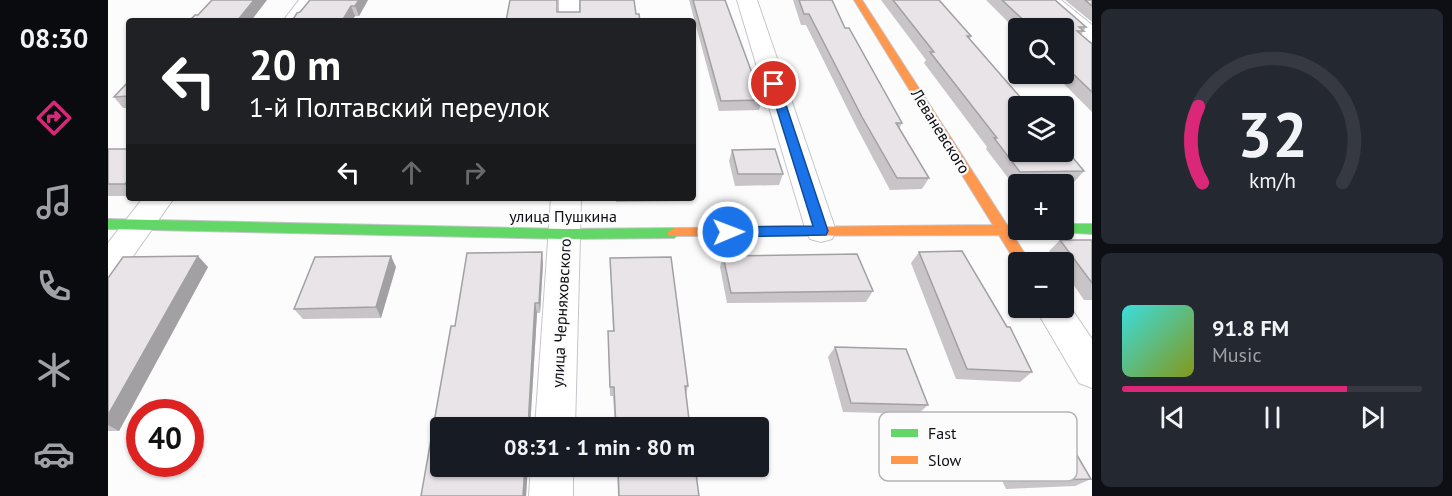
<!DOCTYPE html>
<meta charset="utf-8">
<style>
body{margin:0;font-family:"PT Sans",sans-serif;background:#242831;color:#f1f3f6;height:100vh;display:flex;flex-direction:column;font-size:22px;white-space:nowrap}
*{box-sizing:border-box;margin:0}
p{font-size:20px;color:#9ea1a6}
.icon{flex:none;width:33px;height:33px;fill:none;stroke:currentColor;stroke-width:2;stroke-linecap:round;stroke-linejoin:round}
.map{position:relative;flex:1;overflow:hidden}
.details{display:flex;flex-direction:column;gap:9px;padding:9px;background:#0d0f14;width:360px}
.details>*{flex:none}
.top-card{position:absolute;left:18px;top:18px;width:570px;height:183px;border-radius:6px;box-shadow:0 2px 4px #0004;background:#202124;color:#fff;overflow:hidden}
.controls{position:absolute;left:900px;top:18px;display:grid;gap:12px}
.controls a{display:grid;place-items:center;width:66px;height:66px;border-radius:6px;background:#171b24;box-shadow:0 2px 4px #0004;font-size:30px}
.speed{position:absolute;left:18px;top:399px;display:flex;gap:12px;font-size:30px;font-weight:700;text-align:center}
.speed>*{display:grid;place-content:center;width:78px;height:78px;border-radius:50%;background:#171b24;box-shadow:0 2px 4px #0004;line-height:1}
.speed .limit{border:9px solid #d22;background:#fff;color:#111}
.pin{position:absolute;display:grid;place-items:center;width:51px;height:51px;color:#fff;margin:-26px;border:3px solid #fff;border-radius:50%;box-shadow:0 2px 6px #0007}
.me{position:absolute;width:66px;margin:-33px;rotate:89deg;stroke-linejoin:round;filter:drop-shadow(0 0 4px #0008)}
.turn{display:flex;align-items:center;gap:21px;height:126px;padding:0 24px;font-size:27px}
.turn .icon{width:78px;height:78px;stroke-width:2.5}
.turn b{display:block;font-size:42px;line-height:51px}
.lanes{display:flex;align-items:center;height:57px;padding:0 24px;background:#0003;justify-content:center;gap:30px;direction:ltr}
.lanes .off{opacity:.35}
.details .tile{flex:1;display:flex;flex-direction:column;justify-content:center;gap:9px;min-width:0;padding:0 21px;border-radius:9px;background:#242831}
.details .dial{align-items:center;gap:0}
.dial svg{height:156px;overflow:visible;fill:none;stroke:#363941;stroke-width:7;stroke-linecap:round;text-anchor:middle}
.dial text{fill:#f1f3f6;stroke:none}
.song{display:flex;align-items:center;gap:18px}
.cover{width:72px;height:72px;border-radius:9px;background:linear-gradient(135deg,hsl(180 70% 55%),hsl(70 70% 35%))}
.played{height:6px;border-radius:3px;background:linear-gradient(90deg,#db2777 75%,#363941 75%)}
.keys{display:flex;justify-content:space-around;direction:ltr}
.trip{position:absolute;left:322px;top:417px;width:339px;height:60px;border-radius:6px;background:#171b24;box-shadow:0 2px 4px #0004;font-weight:600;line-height:60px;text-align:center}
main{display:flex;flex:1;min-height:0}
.tabs{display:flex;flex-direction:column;width:108px;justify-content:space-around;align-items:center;background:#090b0e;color:#9ea1a6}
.tabs .icon{width:42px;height:42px}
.tabs .current{color:#db2777}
.tabs b{font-size:27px;color:#f1f3f6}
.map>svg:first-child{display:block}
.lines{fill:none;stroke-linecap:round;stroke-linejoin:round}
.street-casing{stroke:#c7c5ca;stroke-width:2}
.fast-casing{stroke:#c7c5ca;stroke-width:2}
.slow-casing{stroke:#c7c5ca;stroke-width:2}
.street{fill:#fff;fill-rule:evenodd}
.fast{fill:#63d668;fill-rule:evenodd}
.slow{fill:#ff974d;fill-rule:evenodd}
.wall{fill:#c8c4c8}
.shaded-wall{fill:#a2a0a2}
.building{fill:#e8e4e8;stroke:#a2a0a2;stroke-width:1.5}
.route{fill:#1a73e8;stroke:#114b97;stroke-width:1.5}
.labels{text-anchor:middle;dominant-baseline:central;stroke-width:4.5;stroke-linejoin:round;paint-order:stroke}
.street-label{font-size:16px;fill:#0d0b14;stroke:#fcfcfc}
.key{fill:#fcfcfc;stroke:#b4b4b6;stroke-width:1.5}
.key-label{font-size:16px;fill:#0d0b14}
</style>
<main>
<nav class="tabs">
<b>08:30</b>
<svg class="icon current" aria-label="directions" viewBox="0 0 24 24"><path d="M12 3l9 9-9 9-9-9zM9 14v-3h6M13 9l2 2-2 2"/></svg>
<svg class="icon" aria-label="music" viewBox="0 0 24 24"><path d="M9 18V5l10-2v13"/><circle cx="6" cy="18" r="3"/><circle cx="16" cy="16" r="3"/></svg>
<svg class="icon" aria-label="phone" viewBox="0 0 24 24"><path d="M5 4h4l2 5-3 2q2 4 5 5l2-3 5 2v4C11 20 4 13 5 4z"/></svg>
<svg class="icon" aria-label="climate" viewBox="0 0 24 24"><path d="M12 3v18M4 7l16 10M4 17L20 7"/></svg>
<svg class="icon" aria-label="car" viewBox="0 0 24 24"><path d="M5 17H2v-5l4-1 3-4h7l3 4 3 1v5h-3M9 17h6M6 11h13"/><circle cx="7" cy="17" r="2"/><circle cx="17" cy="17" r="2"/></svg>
</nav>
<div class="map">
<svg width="984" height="496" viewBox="0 0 984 496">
<rect width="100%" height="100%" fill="#fcfcfc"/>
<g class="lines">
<defs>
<g id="street">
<polygon points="191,0 211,0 195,21 175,21"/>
<rect x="451" y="0" width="20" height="21"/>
<polygon points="629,0 649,0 728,231 724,239 713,242 702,239 698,231"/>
<polygon points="931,0 953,0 984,25 984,42 977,40"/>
<polygon points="35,198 66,198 11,276 0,280 0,243"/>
<polygon points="443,198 473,198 467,428 427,428"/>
<polygon points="956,298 984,339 984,388 971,383 927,308 956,308"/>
<polygon points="423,466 465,466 465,496 421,496"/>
</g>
<g id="fast">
<polygon points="0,219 457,229 566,228 573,233 566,238 457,239 0,229"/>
<polygon points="956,224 984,224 984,234 951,232 950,230 956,230"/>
</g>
<polygon id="slow" points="746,0 754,0 899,225 910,225 910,230 917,230 916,233 905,235 922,262 910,262 910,266 891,235 561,236 559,233 566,228 885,225"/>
</defs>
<use href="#street" class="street-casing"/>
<use href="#fast" class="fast-casing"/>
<use href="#slow" class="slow-casing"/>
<use href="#street" class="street"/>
<use href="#fast" class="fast"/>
<use href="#slow" class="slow"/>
</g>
<g class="wall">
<polygon points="260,0 251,16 184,21"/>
<polygon points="581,0 617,0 654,100 651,110 611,111"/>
<polygon points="685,0 724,0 737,28 794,123 791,129 821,178 814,189 782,190 749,128 698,25 693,25"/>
<polygon points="773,0 831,0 863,36 862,39 976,171 966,182 904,183 878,149 879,147 816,63 818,60"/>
<polygon points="878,0 947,0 978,27 973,35 984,44 984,112 948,76 950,74 956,74 956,28 910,28 910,32"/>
<polygon points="957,0 984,0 984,22"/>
<polygon points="21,81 21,108 15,108 6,97"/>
<rect x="0" y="149" width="21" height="47"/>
<polygon points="624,150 675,174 671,185 627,186 621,161"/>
<polygon points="508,198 574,198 573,201 508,202"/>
<polygon points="952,240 984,240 984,300 976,300 956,271 956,262 949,262 941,251"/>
<polygon points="811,252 924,372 912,382 848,379 803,263"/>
<polygon points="615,256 765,291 758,302 619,303 612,267"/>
<polygon points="502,258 580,386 578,395 582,428 507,428 505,396 502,396 500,341 500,331 505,331"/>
<polygon points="435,263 432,313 429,313 418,496 313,496 347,326"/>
<polygon points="100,267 11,431 0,431 0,278"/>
<polygon points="288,267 273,318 195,319 186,309"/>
<polygon points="727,347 820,405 810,414 735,412 720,357"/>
<polygon points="883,423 983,479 967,486 898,489 871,431"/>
<polygon points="509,466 587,466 591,496 510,496"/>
</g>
<g class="shaded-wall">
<polygon points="146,0 159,0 143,21 129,21"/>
<polygon points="251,0 260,0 251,16 247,6"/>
<polygon points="243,6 247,16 244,21 234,21"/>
<polygon points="21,179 21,189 17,184"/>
<polygon points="434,252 435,263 432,313 431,303"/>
<polygon points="90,256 100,267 11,431 0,425 0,415"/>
<polygon points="283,256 288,267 273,318 268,307"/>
<polygon points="427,303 429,313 422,428 420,428"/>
<polygon points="417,466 420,466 418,496 415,496"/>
</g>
<g class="building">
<polygon points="104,0 146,0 129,21 81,21 87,15 90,15"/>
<polygon points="202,0 251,0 247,6 243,6 234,21 184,21 189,13 192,12"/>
<polygon points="402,0 449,0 449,12 472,12 472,0 526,0 528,14 531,14 532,21 398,21"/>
<polygon points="585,0 617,0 654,100 613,101"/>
<polygon points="691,0 724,0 737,28 741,28 794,123 788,123 821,178 789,178 754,117 701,14 696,14"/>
<polygon points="785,0 831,0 863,36 859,36 920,106 910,106 910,152 956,152 956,147 976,171 912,172 886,138 889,138 822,52 826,52"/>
<polygon points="894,0 947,0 978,27 971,27 976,31 969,31 984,44 984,92 956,65 963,65 956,58 956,28 924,28"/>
<polygon points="977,0 984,0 984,6"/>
<polygon points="21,81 21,96 6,97"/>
<polygon points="0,149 21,149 21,179 17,184 0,184"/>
<polygon points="667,149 675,174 630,174 624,150"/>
<polygon points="952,240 984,240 984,283"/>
<polygon points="854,251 899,327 902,327 924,372 859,369 811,252"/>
<polygon points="434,252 431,303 427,303 420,428 333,428 333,466 417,466 415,496 313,496 343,326 347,326 359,253"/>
<polygon points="749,254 765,291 623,293 615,256"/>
<polygon points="90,256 0,415 0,278 15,257"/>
<polygon points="283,256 268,307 186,309 207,257"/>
<polygon points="563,257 580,386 577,386 582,428 508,428 506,387 502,387 500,331 506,331 502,258"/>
<polygon points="727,347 798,349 820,405 743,403"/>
<polygon points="949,421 983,479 912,481 883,423"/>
<polygon points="510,466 587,466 591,496 511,496"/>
</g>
<polygon class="route" points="663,82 671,84 720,231 718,235 620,237 613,232 620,227 705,226 661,84"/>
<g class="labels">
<g class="street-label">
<text transform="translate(833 131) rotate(58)">Леваневского</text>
<text x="455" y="216">улица Пушкина</text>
<text transform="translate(453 313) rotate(-87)">улица Черняховского</text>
</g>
</g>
<rect x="771" y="412" width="198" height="69" rx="9" class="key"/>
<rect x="783" y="429" width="27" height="8" fill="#63d668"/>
<rect x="783" y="456" width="27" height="8" fill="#ff974d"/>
<g class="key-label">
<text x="820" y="439">Fast</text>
<text x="820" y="466">Slow</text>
</g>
</svg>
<div class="controls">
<a><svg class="icon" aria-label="search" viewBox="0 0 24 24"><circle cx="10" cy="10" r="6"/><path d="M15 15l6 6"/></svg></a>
<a><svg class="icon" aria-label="layers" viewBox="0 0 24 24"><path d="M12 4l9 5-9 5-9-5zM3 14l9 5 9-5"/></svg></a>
<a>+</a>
<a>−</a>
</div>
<div class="speed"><div class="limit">40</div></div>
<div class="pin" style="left:666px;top:84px;background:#d93025"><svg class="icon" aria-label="arrive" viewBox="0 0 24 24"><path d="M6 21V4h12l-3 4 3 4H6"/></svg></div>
<svg class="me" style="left:620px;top:232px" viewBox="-20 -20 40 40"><circle r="17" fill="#1a73e8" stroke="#fff" stroke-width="3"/><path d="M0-11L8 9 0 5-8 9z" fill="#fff"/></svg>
<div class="trip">08:31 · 1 min · 80 m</div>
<div class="top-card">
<div class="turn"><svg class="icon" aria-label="left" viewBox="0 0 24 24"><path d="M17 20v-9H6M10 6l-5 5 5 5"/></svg><div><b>20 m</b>1-й Полтавский переулок</div></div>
<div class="lanes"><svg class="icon" aria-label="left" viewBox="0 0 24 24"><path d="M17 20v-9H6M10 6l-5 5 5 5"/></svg><svg class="icon off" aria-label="ahead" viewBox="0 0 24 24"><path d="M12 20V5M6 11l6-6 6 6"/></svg><svg class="icon off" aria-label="right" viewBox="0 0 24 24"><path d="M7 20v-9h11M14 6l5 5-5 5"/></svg></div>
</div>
</div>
<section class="details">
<div class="tile dial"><svg viewBox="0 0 100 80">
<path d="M14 69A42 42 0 1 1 86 69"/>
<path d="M14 69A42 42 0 0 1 12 30" stroke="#db2777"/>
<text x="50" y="56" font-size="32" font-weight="700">32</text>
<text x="50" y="72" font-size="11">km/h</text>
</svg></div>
<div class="tile">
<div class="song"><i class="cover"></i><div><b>91.8 FM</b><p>Music</p></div></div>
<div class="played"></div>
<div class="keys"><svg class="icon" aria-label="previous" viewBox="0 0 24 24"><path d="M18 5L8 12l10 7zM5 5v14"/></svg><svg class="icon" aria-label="pause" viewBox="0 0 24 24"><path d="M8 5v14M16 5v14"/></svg><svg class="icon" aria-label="next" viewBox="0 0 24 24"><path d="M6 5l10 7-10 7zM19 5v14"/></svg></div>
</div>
</section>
</main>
